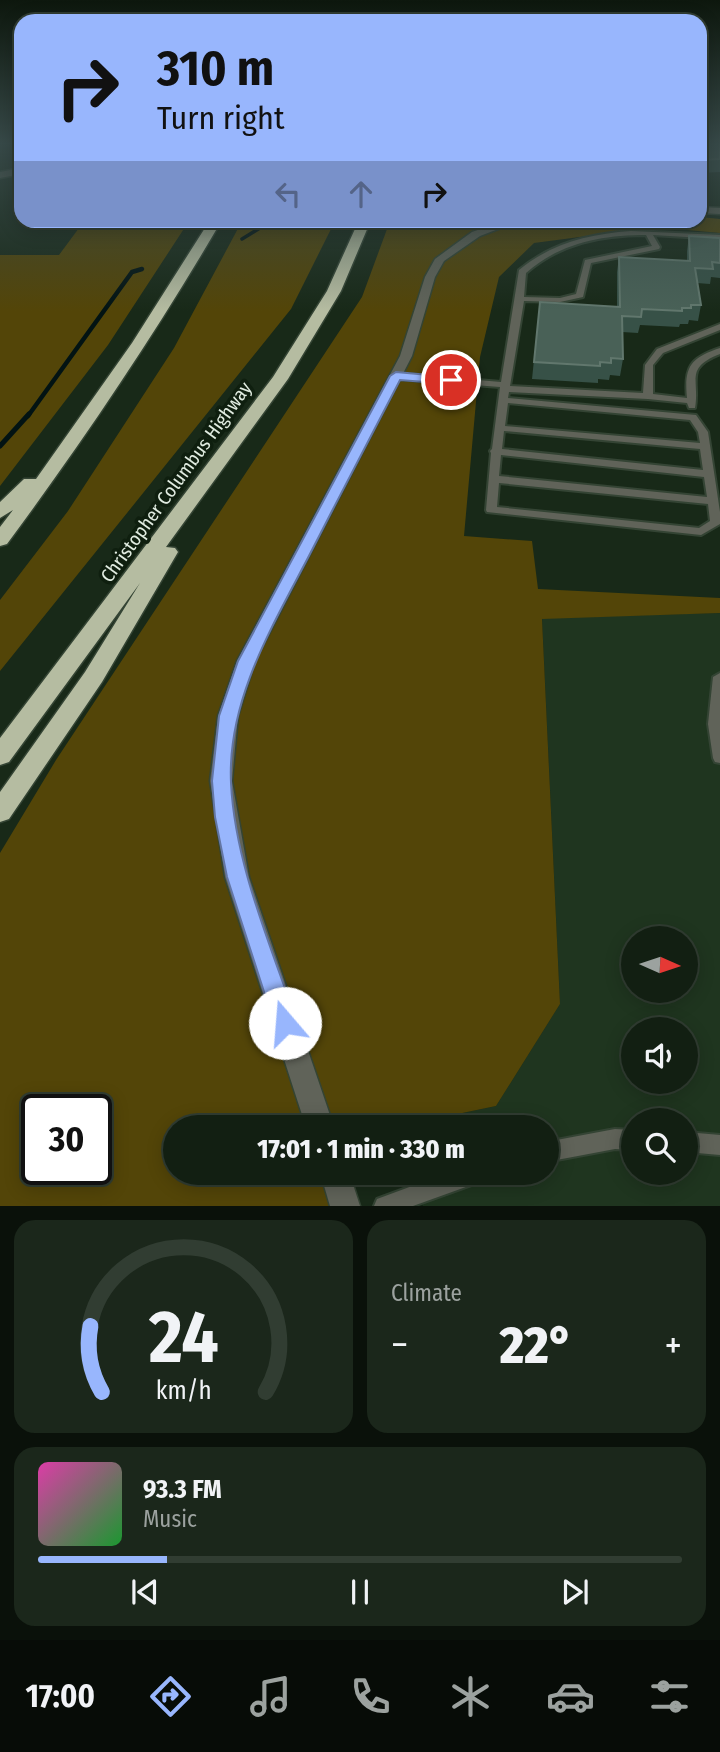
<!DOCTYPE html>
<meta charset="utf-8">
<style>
body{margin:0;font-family:"Fira Sans Condensed",sans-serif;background:#1b271b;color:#f1f3f6;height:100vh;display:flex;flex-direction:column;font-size:26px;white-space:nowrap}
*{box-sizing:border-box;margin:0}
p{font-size:23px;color:#9ca29f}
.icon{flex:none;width:38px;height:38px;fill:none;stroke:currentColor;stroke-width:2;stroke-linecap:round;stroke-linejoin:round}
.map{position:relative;height:1206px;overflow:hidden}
.drawer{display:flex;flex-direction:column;gap:14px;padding:14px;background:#0a110a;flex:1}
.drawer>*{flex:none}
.hud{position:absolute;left:14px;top:14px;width:693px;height:214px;border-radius:21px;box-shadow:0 4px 18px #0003,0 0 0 2px #313d32;background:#98b6fd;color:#111;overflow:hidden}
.needle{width:46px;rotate:93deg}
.tools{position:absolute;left:621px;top:926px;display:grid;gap:14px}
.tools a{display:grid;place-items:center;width:77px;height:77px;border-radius:50%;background:#121f12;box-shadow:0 4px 18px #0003,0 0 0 2px #313d32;font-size:35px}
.speed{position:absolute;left:21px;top:1094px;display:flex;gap:14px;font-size:35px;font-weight:700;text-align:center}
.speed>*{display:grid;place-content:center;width:91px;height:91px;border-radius:50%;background:#121f12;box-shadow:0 4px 18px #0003,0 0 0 2px #313d32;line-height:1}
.speed .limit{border:4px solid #111;border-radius:10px;background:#fff;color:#111}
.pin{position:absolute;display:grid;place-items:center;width:60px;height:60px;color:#fff;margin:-30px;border:4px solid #fff;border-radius:50%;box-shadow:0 2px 7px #0007}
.me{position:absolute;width:77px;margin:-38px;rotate:342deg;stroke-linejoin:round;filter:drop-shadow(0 0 5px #0008)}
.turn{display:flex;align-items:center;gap:24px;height:147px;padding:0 28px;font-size:32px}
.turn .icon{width:91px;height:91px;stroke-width:2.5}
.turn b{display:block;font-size:49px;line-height:60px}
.lanes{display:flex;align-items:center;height:66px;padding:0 28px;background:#0003;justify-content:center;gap:35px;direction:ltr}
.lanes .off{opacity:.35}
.big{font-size:52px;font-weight:800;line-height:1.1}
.drawer .widget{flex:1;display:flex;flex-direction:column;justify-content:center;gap:10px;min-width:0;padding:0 24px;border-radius:21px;background:#1b271b}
.drawer .dial{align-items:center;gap:0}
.dial svg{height:182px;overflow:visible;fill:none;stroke:#313d32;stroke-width:7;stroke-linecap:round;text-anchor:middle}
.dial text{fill:#f1f3f6;stroke:none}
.song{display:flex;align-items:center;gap:21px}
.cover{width:84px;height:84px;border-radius:10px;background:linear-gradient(135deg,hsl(320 70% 55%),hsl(130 70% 35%))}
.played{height:7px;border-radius:4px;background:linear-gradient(90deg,#98b6fd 20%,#313d32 20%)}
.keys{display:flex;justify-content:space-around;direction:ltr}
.heat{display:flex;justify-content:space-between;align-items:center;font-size:38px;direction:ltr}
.drawer .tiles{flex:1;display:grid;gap:14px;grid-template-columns:1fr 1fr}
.widget:last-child{grid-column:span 2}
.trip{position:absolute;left:163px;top:1115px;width:396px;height:70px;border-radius:35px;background:#121f12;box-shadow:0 4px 18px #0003,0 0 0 2px #313d32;font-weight:800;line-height:70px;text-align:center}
.dock{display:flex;height:112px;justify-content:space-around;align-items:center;background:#070c07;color:#9ca29f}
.dock .icon{width:49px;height:49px}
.dock .selected{color:#98b6fd}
.dock b{font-size:32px;color:#f1f3f6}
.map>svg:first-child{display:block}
.built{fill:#1f351f;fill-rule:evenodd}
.green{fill:#534508;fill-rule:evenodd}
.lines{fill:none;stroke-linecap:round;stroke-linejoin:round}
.stream-far2{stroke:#021313;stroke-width:3.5}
.stream-far1{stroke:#021313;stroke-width:4.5}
.stream{stroke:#021313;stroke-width:5}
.lane-casing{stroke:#344434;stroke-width:4}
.street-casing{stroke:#344434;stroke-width:3}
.highway-casing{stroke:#344434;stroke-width:3}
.lane{fill:#606359;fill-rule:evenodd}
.street{fill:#606359;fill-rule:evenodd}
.highway{fill:#b5bca1;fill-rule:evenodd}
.wall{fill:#375147}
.building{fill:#496157;stroke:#61776d;stroke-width:2}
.route{fill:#98b6fd;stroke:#6376a4;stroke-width:2}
.labels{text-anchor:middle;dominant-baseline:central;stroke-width:7;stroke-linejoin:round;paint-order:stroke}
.street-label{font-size:19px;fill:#e1ece1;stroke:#0f1f0f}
</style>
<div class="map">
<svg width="720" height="1206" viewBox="0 0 720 1206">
<rect width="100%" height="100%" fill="#182918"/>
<path class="built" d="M720,613V1206H423L411,1173L546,1172V1127H396L496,1106L560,1004L542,618ZM634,938H686V990H634ZM634,1029H686V1082H634ZM634,1120H686V1172H634Z"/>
<g class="green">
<path d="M700,217L720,219V233L655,227L534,243L499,277L480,357L464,536L532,541L538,589L720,598V613L542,619L560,1004L496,1106L395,1127H175V1172L327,1173L335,1206H0V853L56,760L362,297L390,221L700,220ZM37,1110H96V1169H37Z"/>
<polygon points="56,221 189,221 108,345 0,486 0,255 59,255 79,228 51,227"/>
<polygon points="242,221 335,221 291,309 0,671 0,600 68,511 174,348"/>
</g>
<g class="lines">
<polyline class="stream-far2" points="242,239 273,220"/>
<polyline class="stream-far1" points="28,416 132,272 142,269"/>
<polyline class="stream" points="0,446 29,414"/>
<defs>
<g id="lane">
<path d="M631,231L720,235V239L653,235L660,247L659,249L591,263L583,297L560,302L524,301L510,386L643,393L645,365L657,349L720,324V330L663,353L653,365V394L687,398C684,367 690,358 720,348V354C684,368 700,380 695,408H689L687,403L648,399L509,392L508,398L696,415L708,432L720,512V524L701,535L487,512L486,510L491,453L490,451L492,449L500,387L396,379L391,376L396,373L501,382L519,270C552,243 589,234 631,231ZM646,235L652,246L585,260L576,294L560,298L524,297L526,273C560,243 601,235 646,235ZM508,403L690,420L698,432L700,443L505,426ZM504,431L700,449L703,470L502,449ZM501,455L704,477L707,497L499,476ZM499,483L708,504L710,521L699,528L497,507Z"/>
<polygon points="720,673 720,763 715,762 713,758 708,724 713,677"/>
<polygon points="615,1129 634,1130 634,1150 615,1149 546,1162 546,1142"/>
<polygon points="686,1132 720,1135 720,1155 686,1152"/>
<polygon points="450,1172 491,1172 488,1179 413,1206 374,1206 377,1199"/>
</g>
<g id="street">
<polygon points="21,168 21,174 0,178 0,172"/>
<polygon points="700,207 720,208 720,214 700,213"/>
<polygon points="506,220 522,220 480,236 444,261 435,277 412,356 255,661 238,716 232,781 249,877 334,1127 306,1127 225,877 210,781 218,716 237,661 400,356 425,277 435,259 472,232"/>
<polygon points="320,1172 349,1172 360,1206 330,1206"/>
</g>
<g id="highway">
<path d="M210,220H222C156,333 84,440 7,544L0,546V527L13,510L0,518V502L24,479H36L132,343Z"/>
<polygon points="359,220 371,220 341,291 288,379 166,547 175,548 178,552 102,682 9,819 0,822 0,792 85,672 140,583 9,762 0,765 0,738 273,377 327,291"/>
</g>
</defs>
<use href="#lane" class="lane-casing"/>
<use href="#street" class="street-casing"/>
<use href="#highway" class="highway-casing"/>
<use href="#lane" class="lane"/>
<use href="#street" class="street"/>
<use href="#highway" class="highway"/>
</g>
<g class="wall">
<polygon points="700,142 720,142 720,172 700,173"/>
<polygon points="689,236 720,238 720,278 711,277 710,284 697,283 701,305 698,321 689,320 688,324 680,324 679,327 640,325 638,333 622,332 623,359 620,376 610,375 609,380 598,379 598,383 532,379 540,302 617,307 617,272 619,257 687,261 687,251"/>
</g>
<g class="building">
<polygon points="700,142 720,142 720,159 700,160"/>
<polygon points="689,236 720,238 720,263 712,262 713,269 695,268 701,305 691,305 691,308 682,308 682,311 642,309 641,317 622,316 623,359 611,358 611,363 600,362 600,366 534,362 540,302 620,307 619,257 690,261"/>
</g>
<linearGradient id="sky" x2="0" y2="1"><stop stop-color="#0d170d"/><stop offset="0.46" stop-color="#374948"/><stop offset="1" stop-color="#374948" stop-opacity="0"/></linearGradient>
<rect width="720" height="311" fill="url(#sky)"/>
<path class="route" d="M396,372L451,377L457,380L451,384L400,380C371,436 341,493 312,550C275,622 227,698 231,783C235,865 271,945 297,1023L294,1030L285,1034L277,1030L274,1023L227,877L215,817L212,781L219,716L238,661L390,376Z"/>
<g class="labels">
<g class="street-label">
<text transform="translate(176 482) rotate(-54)">Christopher Columbus Highway</text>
</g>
</g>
</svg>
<div class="tools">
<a><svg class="needle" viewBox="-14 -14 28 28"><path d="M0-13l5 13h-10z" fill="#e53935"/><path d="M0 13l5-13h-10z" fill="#9ca29f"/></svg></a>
<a><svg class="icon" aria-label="sound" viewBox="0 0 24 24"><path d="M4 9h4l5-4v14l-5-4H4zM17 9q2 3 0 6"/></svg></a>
<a><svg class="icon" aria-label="search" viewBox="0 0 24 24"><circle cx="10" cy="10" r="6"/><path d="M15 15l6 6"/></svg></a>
</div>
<div class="speed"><div class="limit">30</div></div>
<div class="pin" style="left:451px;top:380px;background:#d93025"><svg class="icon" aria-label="arrive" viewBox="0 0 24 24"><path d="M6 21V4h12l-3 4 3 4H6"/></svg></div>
<svg class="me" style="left:285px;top:1023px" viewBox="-20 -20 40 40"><circle r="19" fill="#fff"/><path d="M0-13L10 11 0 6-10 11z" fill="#98b6fd"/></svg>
<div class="trip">17:01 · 1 min · 330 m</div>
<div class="hud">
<div class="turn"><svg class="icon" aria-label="right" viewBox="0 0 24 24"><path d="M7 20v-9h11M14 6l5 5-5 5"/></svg><div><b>310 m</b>Turn right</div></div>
<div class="lanes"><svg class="icon off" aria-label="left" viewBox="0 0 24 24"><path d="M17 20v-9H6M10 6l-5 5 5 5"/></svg><svg class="icon off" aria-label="ahead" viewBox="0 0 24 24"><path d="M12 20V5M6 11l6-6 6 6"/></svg><svg class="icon" aria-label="right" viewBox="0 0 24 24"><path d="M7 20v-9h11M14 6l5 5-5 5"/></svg></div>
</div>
</div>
<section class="drawer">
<div class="tiles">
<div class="widget dial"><svg viewBox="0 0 100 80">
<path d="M14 69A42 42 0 1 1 86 69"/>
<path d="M14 69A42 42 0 0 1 9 40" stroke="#98b6fd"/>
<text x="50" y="56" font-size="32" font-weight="700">24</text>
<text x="50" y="72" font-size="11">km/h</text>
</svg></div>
<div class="widget"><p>Climate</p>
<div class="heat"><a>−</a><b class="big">22°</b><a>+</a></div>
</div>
<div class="widget">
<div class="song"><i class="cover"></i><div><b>93.3 FM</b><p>Music</p></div></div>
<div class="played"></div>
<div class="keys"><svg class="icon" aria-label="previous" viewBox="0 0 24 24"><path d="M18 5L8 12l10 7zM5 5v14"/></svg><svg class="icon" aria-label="pause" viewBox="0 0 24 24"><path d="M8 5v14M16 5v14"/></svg><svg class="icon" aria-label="next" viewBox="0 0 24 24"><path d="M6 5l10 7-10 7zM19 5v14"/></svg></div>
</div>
</div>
</section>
<nav class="dock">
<b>17:00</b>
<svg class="icon selected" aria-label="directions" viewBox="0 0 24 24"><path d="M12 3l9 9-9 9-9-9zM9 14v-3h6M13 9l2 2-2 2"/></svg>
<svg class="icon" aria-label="music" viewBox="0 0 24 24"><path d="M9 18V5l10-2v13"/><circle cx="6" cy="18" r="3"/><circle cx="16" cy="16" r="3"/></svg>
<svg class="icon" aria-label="phone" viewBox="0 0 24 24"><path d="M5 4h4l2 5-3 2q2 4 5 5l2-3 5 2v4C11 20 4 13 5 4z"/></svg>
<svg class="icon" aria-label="climate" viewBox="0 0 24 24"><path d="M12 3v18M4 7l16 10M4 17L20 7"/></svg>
<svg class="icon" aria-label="car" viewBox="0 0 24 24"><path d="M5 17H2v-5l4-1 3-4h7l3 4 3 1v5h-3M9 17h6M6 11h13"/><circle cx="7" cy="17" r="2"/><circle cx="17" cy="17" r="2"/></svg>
<svg class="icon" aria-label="filters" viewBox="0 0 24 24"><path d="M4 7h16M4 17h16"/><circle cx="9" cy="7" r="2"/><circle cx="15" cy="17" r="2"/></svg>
</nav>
